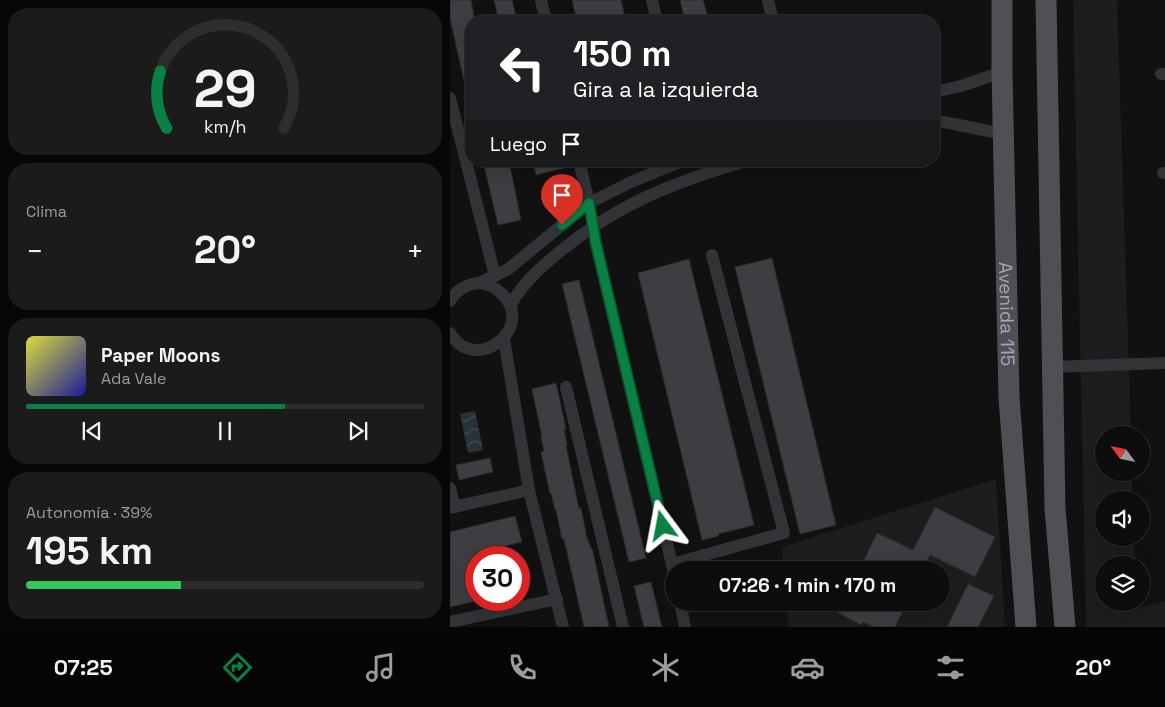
<!DOCTYPE html>
<html lang="es">
<meta charset="utf-8">
<style>
body{margin:0;font-family:"Space Grotesk",sans-serif;background:#1b1b1c;color:#f1f3f6;height:100vh;display:flex;flex-direction:column;font-size:19px;white-space:nowrap}
*{box-sizing:border-box;margin:0}
p{font-size:16px;color:#9a9c9e}
.icon{flex:none;width:28px;height:28px;fill:none;stroke:currentColor;stroke-width:2;stroke-linecap:round;stroke-linejoin:round}
.map{position:relative;flex:1;overflow:hidden}
.panel{display:flex;flex-direction:column;gap:8px;padding:8px;background:#070708;width:450px}
.panel>*{flex:none}
.top-card{position:absolute;left:15px;top:15px;width:475px;height:152px;border-radius:20px;box-shadow:0 5px 20px #0002,0 0 0 1px #2d2d2e;background:#202124;color:#fff;overflow:hidden}
.needle{width:32px;rotate:303deg}
.controls{position:absolute;left:645px;top:426px;display:grid;gap:10px}
.controls a{display:grid;place-items:center;width:55px;height:55px;border-radius:50%;background:#0d0d0e;box-shadow:0 5px 20px #0002,0 0 0 1px #2d2d2e;font-size:25px}
.speed{position:absolute;left:15px;top:546px;display:flex;gap:10px;font-size:25px;font-weight:700;text-align:center}
.speed>*{display:grid;place-content:center;width:65px;height:65px;border-radius:50%;background:#0d0d0e;box-shadow:0 5px 20px #0002,0 0 0 1px #2d2d2e;line-height:1}
.speed .limit{border:8px solid #d22;background:#fff;color:#111}
.pin{position:absolute;display:grid;place-items:center;width:42px;height:42px;color:#fff;margin:-51px -21px;border-radius:50% 50% 50% 0;rotate:-45deg;box-shadow:0 0 5px #0007}
.pin .icon{rotate:45deg}
.me{position:absolute;width:55px;margin:-28px;rotate:347deg;stroke-linejoin:round;filter:drop-shadow(0 0 4px #0008)}
.turn{display:flex;align-items:center;gap:18px;height:105px;padding:0 25px;font-size:22px}
.turn .icon{width:65px;height:65px;stroke-width:2.5}
.turn b{display:block;font-size:35px;line-height:42px}
.then{display:flex;align-items:center;height:48px;padding:0 25px;background:#0003;gap:10px;font-size:19px}
.big{font-size:38px;font-weight:800;line-height:1.1}
.panel .tile{flex:1;display:flex;flex-direction:column;justify-content:center;gap:8px;min-width:0;padding:0 18px;border-radius:20px;background:#1b1b1c}
.panel .dial{align-items:center;gap:0}
.dial svg{height:130px;overflow:visible;fill:none;stroke:#2d2d2e;stroke-width:7;stroke-linecap:round;text-anchor:middle}
.dial text{fill:#f1f3f6;stroke:none}
.song{display:flex;align-items:center;gap:15px}
.cover{width:60px;height:60px;border-radius:8px;background:linear-gradient(135deg,hsl(60 70% 55%),hsl(240 70% 35%))}
.played{height:5px;border-radius:2px;background:linear-gradient(90deg,#0b8043 65%,#2d2d2e 65%)}
.keys{display:flex;justify-content:space-around;direction:ltr}
.heat{display:flex;justify-content:space-between;align-items:center;font-size:28px;direction:ltr}
.charge{height:8px;border-radius:4px;background:linear-gradient(90deg,#34c759 39%,#2d2d2e 0)}
.trip{position:absolute;left:215px;top:561px;width:285px;height:50px;border-radius:25px;background:#0d0d0e;box-shadow:0 5px 20px #0002,0 0 0 1px #2d2d2e;font-weight:800;line-height:50px;text-align:center}
.dock{display:flex;height:80px;justify-content:space-around;align-items:center;background:#050506;color:#9a9c9e}
.dock .icon{width:35px;height:35px}
.dock .current{color:#0b8043}
.dock b{font-size:22px;color:#f1f3f6}
main{display:flex;flex:1;min-height:0}
.map>svg:first-child{display:block}
.built{fill:#1d1d1f}
.water{fill:url(#water-waves)}
.building{fill:#3d3e42;stroke:#2b2b2e}
.lines{fill:none;stroke-linecap:round;stroke-linejoin:round}
.minor{stroke:#323337;stroke-width:12}
.primary{stroke:#4e5056;stroke-width:21}
.route-casing{stroke:#07532c;stroke-width:12}
.route{stroke:#0b8043;stroke-width:9}
.labels{text-anchor:middle;dominant-baseline:central;stroke-width:5;stroke-linejoin:round;paint-order:stroke}
.street-label{font-size:19px;fill:#a2a7b4;stroke:#0c0c0d}
</style>
<main>
<section class="panel">
<div class="tile dial"><svg viewBox="0 0 100 80">
<path d="M14 69A42 42 0 1 1 86 69"/>
<path d="M14 69A42 42 0 0 1 10 34" stroke="#0b8043"/>
<text x="50" y="56" font-size="32" font-weight="700">29</text>
<text x="50" y="72" font-size="11">km/h</text>
</svg></div>
<div class="tile"><p>Clima</p>
<div class="heat"><a>−</a><b class="big">20°</b><a>+</a></div>
</div>
<div class="tile">
<div class="song"><i class="cover"></i><div><b>Paper Moons</b><p>Ada Vale</p></div></div>
<div class="played"></div>
<div class="keys"><svg class="icon" aria-label="previous" viewBox="0 0 24 24"><path d="M18 5L8 12l10 7zM5 5v14"/></svg><svg class="icon" aria-label="pause" viewBox="0 0 24 24"><path d="M8 5v14M16 5v14"/></svg><svg class="icon" aria-label="next" viewBox="0 0 24 24"><path d="M6 5l10 7-10 7zM19 5v14"/></svg></div>
</div>
<div class="tile"><p>Autonomía · 39%</p><b class="big">195 km</b><div class="charge"></div></div>
</section>
<div class="map">
<svg width="715" height="627" viewBox="0 0 715 627">
<defs>
<pattern id="water-waves" width="16" height="10" patternUnits="userSpaceOnUse" patternTransform="scale(1.25)"><rect width="16" height="10" fill="#293238"/><path d="M0 5q4-4 8 0t8 0" fill="none" stroke="#454d52"/></pattern>
</defs>
<rect width="100%" height="100%" fill="#111112"/>
<g class="built">
<polygon points="623,0 667,0 681,435 654,435 654,472 682,473 683,500 654,500 654,538 684,538 685,565 654,565 654,602 686,603 687,608 715,601 715,627 636,627"/>
<polygon points="546,479 555,627 338,627 336,603 491,602 491,570 334,570 332,547"/>
</g>
<polygon class="water" points="25,411 33,450 18,453 10,414"/>
<g class="building">
<polygon points="0,0 21,0 25,21 21,21 21,89 16,90 0,18"/>
<polygon points="44,0 62,0 67,21 49,21"/>
<polygon points="122,0 171,0 176,21 127,21"/>
<polygon points="230,0 253,0 259,21 235,21"/>
<polygon points="33,161 59,161 71,220 48,225"/>
<polygon points="83,161 121,161 122,166 86,175"/>
<polygon points="322,258 386,525 350,534 285,267"/>
<polygon points="239,259 304,525 268,534 269,536 252,540 188,273"/>
<polygon points="129,280 196,558 179,562 112,284"/>
<polygon points="106,383 116,429 114,429 117,445 116,446 129,509 131,508 137,538 143,552 159,627 134,627 114,539 112,539 106,510 105,510 101,493 100,494 91,452 94,451 91,438 92,437 82,389"/>
<polygon points="40,458 43,472 9,480 6,465"/>
<polygon points="485,507 545,537 525,577 480,555 473,570 409,570 427,533 463,550"/>
<polygon points="65,516 72,542 26,553 26,601 0,607 0,532"/>
<polygon points="201,582 212,627 194,627 184,586"/>
<polygon points="518,584 544,596 528,627 497,627"/>
<polygon points="393,602 457,602 445,627 424,627 413,622 411,625 388,613"/>
</g>
<g class="lines">
<g class="minor">
<polyline points="91,0 96,21"/>
<polyline points="202,0 207,21"/>
<polyline points="318,0 323,21"/>
<polyline points="711,74 715,74"/>
<polyline points="484,92 511,86 552,72"/>
<polyline points="0,98 45,276"/>
<polyline points="484,120 553,134"/>
<polyline points="129,161 139,203 146,244 224,573"/>
<polyline points="713,173 715,173"/>
<polyline points="29,283 57,270 139,203 181,182 232,161"/>
<path d="M0,301C5,291 17,284 28,283C38,283 46,288 52,294C87,328 24,376 0,333"/>
<path d="M60,306C72,284 89,269 108,253C167,204 224,182 296,161"/>
<polyline points="54,339 79,490 113,627"/>
<polyline points="602,367 715,363"/>
<polyline points="116,387 173,627"/>
<polyline points="0,488 5,507"/>
<polyline points="0,508 79,490"/>
<polyline points="222,564 334,533 262,255"/>
<polyline points="230,602 235,627"/>
<polyline points="0,622 107,599"/>
</g>
<g class="primary">
<path id="s1" d="M552,0V72L559,397L576,627"/>
<polyline points="596,0 605,508 615,627"/>
</g>
</g>
<g class="lines">
<defs>
<polyline id="route" points="112,225 139,203 146,244 213,526"/>
</defs>
<use href="#route" class="route-casing"/>
<use href="#route" class="route"/>
</g>
<g class="labels">
<g class="street-label">
<text stroke="none"><textPath href="#s1" startOffset="314">Avenida 115</textPath></text>
</g>
</g>
</svg>
<div class="controls">
<a><svg class="needle" viewBox="-14 -14 28 28"><path d="M0-13l5 13h-10z" fill="#e53935"/><path d="M0 13l5-13h-10z" fill="#9a9c9e"/></svg></a>
<a><svg class="icon" aria-label="sound" viewBox="0 0 24 24"><path d="M4 9h4l5-4v14l-5-4H4zM17 9q2 3 0 6"/></svg></a>
<a><svg class="icon" aria-label="layers" viewBox="0 0 24 24"><path d="M12 4l9 5-9 5-9-5zM3 14l9 5 9-5"/></svg></a>
</div>
<div class="speed"><div class="limit">30</div></div>
<div class="pin" style="left:112px;top:225px;background:#d93025"><svg class="icon" aria-label="arrive" viewBox="0 0 24 24"><path d="M6 21V4h12l-3 4 3 4H6"/></svg></div>
<svg class="me" style="left:213px;top:526px" viewBox="-20 -20 40 40"><path d="M0-17L14 15 0 8-14 15z" fill="#0b8043" stroke="#fff" stroke-width="4"/></svg>
<div class="trip">07:26 · 1 min · 170 m</div>
<div class="top-card">
<div class="turn"><svg class="icon" aria-label="left" viewBox="0 0 24 24"><path d="M17 20v-9H6M10 6l-5 5 5 5"/></svg><div><b>150 m</b>Gira a la izquierda</div></div>
<div class="then">Luego<svg class="icon" aria-label="arrive" viewBox="0 0 24 24"><path d="M6 21V4h12l-3 4 3 4H6"/></svg></div>
</div>
</div>
</main>
<nav class="dock">
<b>07:25</b>
<svg class="icon current" aria-label="directions" viewBox="0 0 24 24"><path d="M12 3l9 9-9 9-9-9zM9 14v-3h6M13 9l2 2-2 2"/></svg>
<svg class="icon" aria-label="music" viewBox="0 0 24 24"><path d="M9 18V5l10-2v13"/><circle cx="6" cy="18" r="3"/><circle cx="16" cy="16" r="3"/></svg>
<svg class="icon" aria-label="phone" viewBox="0 0 24 24"><path d="M5 4h4l2 5-3 2q2 4 5 5l2-3 5 2v4C11 20 4 13 5 4z"/></svg>
<svg class="icon" aria-label="climate" viewBox="0 0 24 24"><path d="M12 3v18M4 7l16 10M4 17L20 7"/></svg>
<svg class="icon" aria-label="car" viewBox="0 0 24 24"><path d="M5 17H2v-5l4-1 3-4h7l3 4 3 1v5h-3M9 17h6M6 11h13"/><circle cx="7" cy="17" r="2"/><circle cx="17" cy="17" r="2"/></svg>
<svg class="icon" aria-label="filters" viewBox="0 0 24 24"><path d="M4 7h16M4 17h16"/><circle cx="9" cy="7" r="2"/><circle cx="15" cy="17" r="2"/></svg>
<b>20°</b>
</nav>
